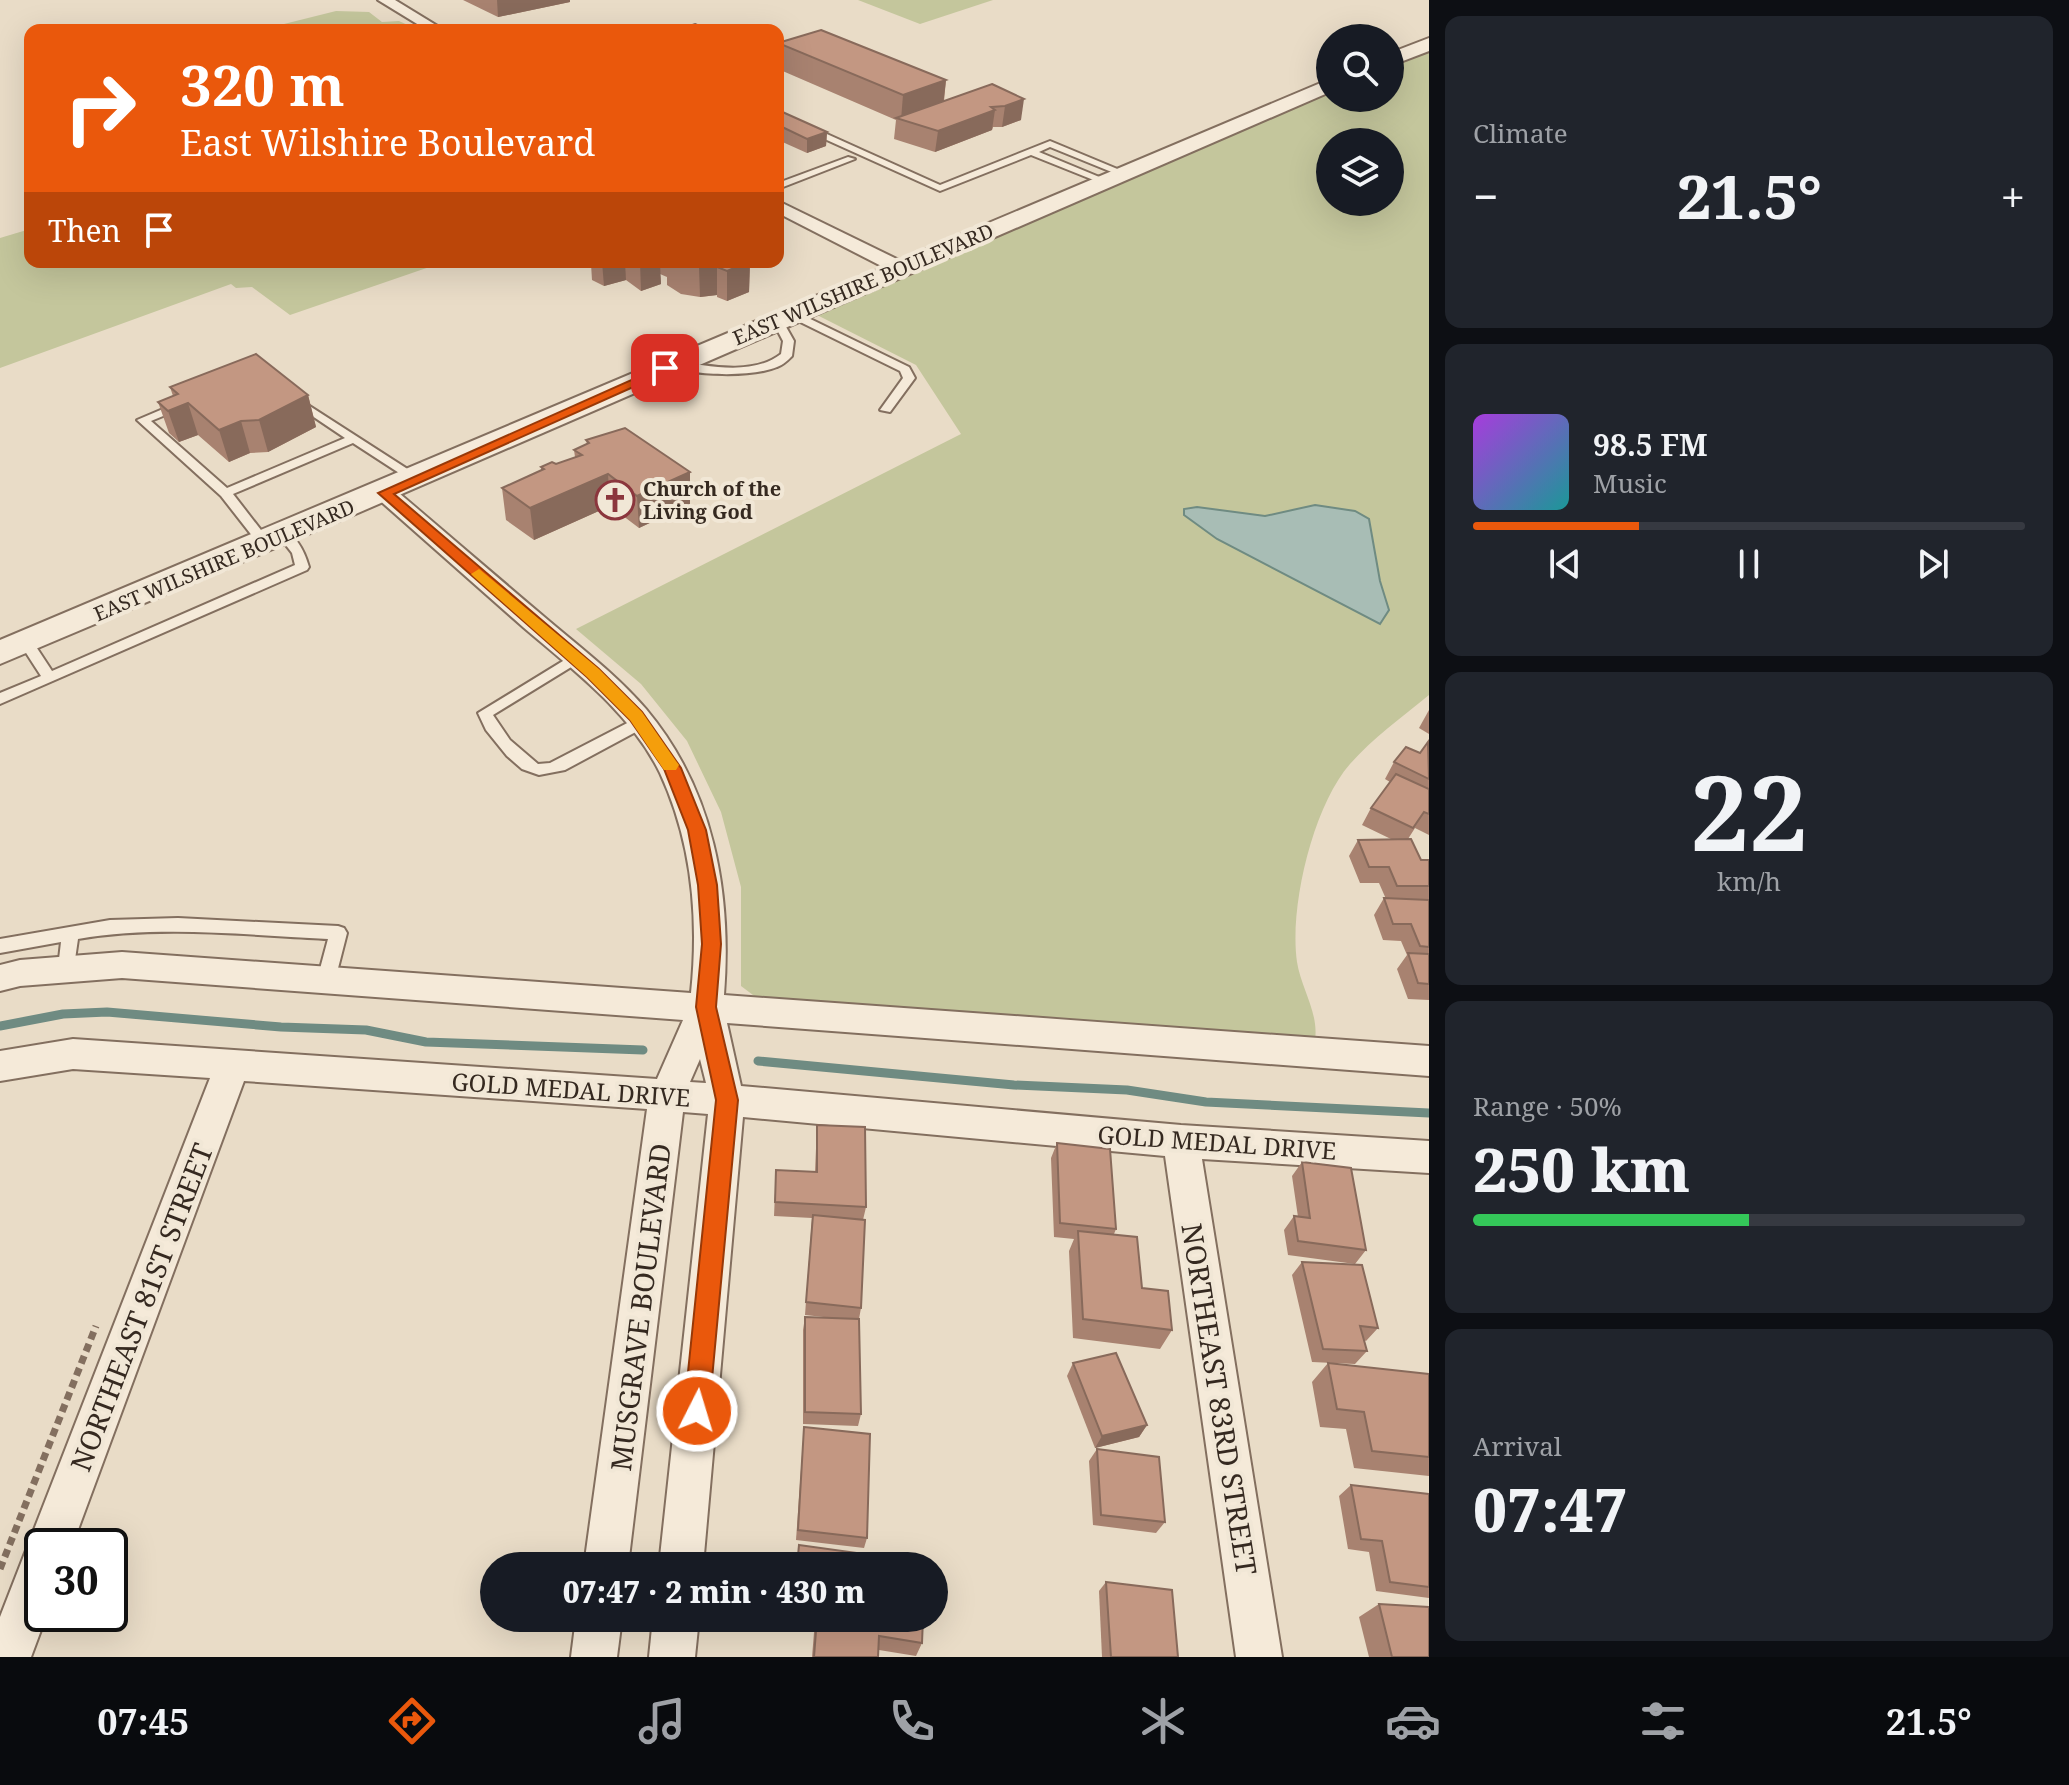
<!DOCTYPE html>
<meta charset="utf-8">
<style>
body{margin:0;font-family:"Noto Serif",serif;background:#20242c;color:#f1f3f6;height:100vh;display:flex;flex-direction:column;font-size:30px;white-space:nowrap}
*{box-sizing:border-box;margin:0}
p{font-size:26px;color:#9ea1a6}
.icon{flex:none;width:44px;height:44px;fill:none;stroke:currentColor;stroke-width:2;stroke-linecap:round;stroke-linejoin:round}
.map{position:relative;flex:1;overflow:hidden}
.panel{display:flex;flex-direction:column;gap:16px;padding:16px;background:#0d0f14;width:640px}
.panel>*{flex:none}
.hud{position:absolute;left:24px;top:24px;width:760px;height:244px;border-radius:16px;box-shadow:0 8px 32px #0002;background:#ea580c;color:#fff;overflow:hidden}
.buttons{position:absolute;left:1316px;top:24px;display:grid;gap:16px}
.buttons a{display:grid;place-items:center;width:88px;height:88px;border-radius:50%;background:#171b24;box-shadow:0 8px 32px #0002;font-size:40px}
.speed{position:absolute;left:24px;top:1528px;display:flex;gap:16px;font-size:40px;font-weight:700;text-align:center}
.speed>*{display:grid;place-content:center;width:104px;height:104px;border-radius:50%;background:#171b24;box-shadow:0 8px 32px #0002;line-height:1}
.speed .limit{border:4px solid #111;border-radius:12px;background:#fff;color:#111}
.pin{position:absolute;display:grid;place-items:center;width:68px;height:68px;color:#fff;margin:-34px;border-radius:16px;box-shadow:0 4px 12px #0006}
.me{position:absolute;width:88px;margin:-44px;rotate:5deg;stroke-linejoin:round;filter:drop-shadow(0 0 6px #0008)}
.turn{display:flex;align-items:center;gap:28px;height:168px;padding:0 24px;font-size:36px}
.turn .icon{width:104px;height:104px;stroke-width:2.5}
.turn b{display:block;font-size:56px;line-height:68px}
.then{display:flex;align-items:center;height:76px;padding:0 24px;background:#0003;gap:16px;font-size:30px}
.big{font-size:60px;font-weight:800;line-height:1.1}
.panel .tile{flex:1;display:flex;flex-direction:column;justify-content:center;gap:12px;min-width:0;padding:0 28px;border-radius:16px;background:#20242c}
.panel .dial{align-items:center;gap:0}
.dial b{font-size:104px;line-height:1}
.song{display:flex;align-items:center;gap:24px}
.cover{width:96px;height:96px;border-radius:12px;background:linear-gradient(135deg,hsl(280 70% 55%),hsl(180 70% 35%))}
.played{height:8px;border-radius:4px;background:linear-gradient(90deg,#ea580c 30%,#363941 30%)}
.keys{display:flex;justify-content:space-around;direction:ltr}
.heat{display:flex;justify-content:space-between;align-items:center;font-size:44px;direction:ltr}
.charge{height:12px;border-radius:6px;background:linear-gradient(90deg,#34c759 50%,#363941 0)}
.trip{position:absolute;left:480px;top:1552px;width:468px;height:80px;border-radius:40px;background:#171b24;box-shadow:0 8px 32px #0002;font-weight:800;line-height:80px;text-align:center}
.tabs{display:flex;height:128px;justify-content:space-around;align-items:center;background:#090b0e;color:#9ea1a6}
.tabs .icon{width:56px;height:56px}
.tabs .active{color:#ea580c}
.tabs b{font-size:36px;color:#f1f3f6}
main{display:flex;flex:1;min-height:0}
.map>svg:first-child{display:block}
.green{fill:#c4c69c;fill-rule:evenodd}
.water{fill:#a8bdb5;stroke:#6f8b82;stroke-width:2}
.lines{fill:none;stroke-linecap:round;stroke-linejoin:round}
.stream{stroke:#6f8b82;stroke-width:9}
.service-casing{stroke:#836f5f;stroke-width:4}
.minor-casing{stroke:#836f5f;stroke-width:4}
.tertiary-casing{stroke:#836f5f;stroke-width:4}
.path{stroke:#836f5f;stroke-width:7;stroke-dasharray:8 5;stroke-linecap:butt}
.service{fill:#f5ead9;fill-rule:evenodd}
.minor{fill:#f5ead9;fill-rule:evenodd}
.tertiary{fill:#f5ead9;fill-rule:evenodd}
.wall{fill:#a88270}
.shaded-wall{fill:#886a5b}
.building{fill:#c39782;stroke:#886a5b;stroke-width:2}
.route{fill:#ea580c;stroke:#983908;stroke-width:2}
.slow{fill:#f59e0b}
.labels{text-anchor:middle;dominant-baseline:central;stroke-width:8;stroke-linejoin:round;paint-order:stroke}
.far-street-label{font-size:20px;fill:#352920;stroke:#f1e7d6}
.far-poi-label{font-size:20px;font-weight:bold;fill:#352920;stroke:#f1e7d6;text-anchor:start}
.street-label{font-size:24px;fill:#352920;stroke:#f1e7d6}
.near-street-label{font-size:28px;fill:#352920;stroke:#f1e7d6}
</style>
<main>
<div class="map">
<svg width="1429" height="1657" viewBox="0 0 1429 1657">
<rect width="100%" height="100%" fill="#e9dcc7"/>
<g class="green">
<polygon points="858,0 993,0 920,24"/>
<polygon points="336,11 369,12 382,22 399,21 412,27 408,30 260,30"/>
<path d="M1429,49V695C1402,717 1373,738 1350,764C1313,806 1289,907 1297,962C1301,988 1319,1013 1315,1040L761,1001L741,986V887L721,812L687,741L641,684L576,629L961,434L916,365L817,315L909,271L1330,91V98H1390V66ZM1330,142H1390V202H1330Z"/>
<polygon points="30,229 30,262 444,262 290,315 252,287 236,288 231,284 0,368 0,238"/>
</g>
<polygon class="water" points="1315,505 1355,511 1369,519 1380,581 1389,610 1380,624 1217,539 1184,515 1184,509 1197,507 1265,516"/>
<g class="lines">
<g class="stream">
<polyline points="0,1026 63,1014 107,1012 281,1027 366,1030 426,1042 643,1050"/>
<polyline points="758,1061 1014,1085 1127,1090 1206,1102 1429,1113"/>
</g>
<defs>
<g id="service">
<polygon points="778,112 940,185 1050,141 1127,173 1119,175 1050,147 1039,152 1109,181 1101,183 1031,155 940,191 778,118"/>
<polygon points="848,157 855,159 778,189 778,183"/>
<polygon points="788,312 796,312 909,367 915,378 890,412 880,410 903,378 900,371 788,316"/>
<path d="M773,318H781L794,341L792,356C788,360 783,365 777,367C754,377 690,377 669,364L675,361C708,366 753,376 781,354L783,341L772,320Z"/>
<polygon points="294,396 423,479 417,483 413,482 353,443 233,494 271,543 265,547 260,546 221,496 137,420 177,403 185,403 185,407 151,421 227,488 345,438 290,401 288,399"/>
<path d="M284,531C298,537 305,553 309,567L307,570L0,704V693L41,676L19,642L21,639H31L52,671L295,565L292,553L278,535Z"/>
<polygon points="576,653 581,655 583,658 581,661 493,715 510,740 538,764 550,763 635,719 640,718 647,723 645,727 565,770 539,775 522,769 507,756 486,730 478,713"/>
<path d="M178,918L338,926L344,928L347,933L335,980L332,985L326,987L320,985L317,980L328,939C245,935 160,925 78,939L73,973L67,975L61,973L58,968L61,942L0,953V939L110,920Z"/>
</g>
<g id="minor">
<polygon points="378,0 395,0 444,30 427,30"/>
<polygon points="778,201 907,264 909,268 907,272 893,272 778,213"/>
<path d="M385,486L393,488C443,530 492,573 542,615C577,645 616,674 646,709C714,790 732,893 724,995L1429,1046V1076L727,1023L741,1086L1181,1125L1429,1141V1173L1202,1159L1282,1657H1236L1165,1156L743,1117L703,1566H659L708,1114L683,1112L628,1566H584L647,1109L244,1081L72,1546H42V1614H47L31,1657H0V1617L210,1078L73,1069L0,1081V1051L73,1039L657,1079L683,1020L122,978L20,986L0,991V965L20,960L122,952L691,993C699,917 692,842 660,773C631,713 572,669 523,627C474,584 426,541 377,498L373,493L377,488ZM700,1059L706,1083L690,1082Z"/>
<polygon points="576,1618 622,1618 617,1657 571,1657"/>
<polygon points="653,1618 699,1618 695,1657 649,1657"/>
</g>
<g id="tertiary">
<polygon points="1429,38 1429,51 1390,66 1390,53"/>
<polygon points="1330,79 1330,92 344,519 0,664 0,640"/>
</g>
</defs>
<use href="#service" class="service-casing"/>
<use href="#minor" class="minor-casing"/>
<use href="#tertiary" class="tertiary-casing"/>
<polyline class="path" points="0,1569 96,1326"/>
<use href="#service" class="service"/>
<use href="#minor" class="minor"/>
<use href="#tertiary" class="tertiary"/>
</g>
<g class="wall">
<polygon points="463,0 570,0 570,2 498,17"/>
<polygon points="778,43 946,80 944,101 992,84 1021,120 1002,127 993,127 992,130 935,152 894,139 896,120 778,69"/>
<polygon points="778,110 827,132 826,146 807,153 778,140"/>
<polygon points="587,262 750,262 749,292 727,301 717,297 717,295 700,297 681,294 667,285 667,277 660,274 661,284 641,291 626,280 604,286 592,280 591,264"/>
<polygon points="170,387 308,395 316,427 268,452 250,453 229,462 198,435 179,442 169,433 158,402 173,396"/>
<polygon points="586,440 690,472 690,504 639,528 610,506 534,540 506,520 502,488 541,471 541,467 556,464 575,457 574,450 587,444"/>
<polygon points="1429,710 1429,734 1419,728"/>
<polygon points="1429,742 1429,835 1415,828 1408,839 1421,860 1429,860 1429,1000 1408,999 1397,969 1407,955 1401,941 1383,940 1374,915 1384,898 1386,899 1379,883 1360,883 1349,856 1358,840 1393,840 1362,825 1371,808 1390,782 1385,779 1394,762 1420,753"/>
<polygon points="817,1125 866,1207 863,1220 861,1308 859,1319 861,1414 858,1426 803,1424 803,1330 805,1317 833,1318 805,1315 812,1218 774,1216 776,1170 815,1172"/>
<polygon points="1057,1143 1116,1229 1114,1234 1142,1288 1172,1330 1160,1349 1073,1338 1069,1251 1074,1239 1054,1237 1051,1158"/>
<polygon points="1302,1162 1366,1250 1355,1264 1288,1255 1284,1230 1294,1216 1298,1217 1292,1176"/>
<polygon points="1302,1262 1378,1328 1366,1341 1364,1340 1367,1351 1355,1364 1312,1362 1292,1275"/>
<polygon points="1073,1363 1147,1425 1139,1437 1095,1448 1067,1376"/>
<polygon points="1328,1363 1429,1374 1429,1476 1354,1468 1346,1429 1320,1427 1312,1382"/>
<polygon points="804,1427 867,1538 864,1548 796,1540"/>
<polygon points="1097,1449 1165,1522 1156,1533 1093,1525 1089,1461"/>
<polygon points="1351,1485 1429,1494 1429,1598 1376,1591 1369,1552 1348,1549 1339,1496"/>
<polygon points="1106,1582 1178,1657 1102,1657 1099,1591"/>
<polygon points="1379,1604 1429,1657 1369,1657 1359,1617"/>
<polygon points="801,1618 923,1618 922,1643 916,1656 879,1650 878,1657 812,1657 815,1620"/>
</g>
<g class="shaded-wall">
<polygon points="497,0 570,0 570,2 498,17"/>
<polygon points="946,80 943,106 901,120 903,95"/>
<polygon points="1024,99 1021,120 1002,127 1005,106"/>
<polygon points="995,110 992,130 935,152 938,131"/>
<polygon points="827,132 826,146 807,153 807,139"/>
<polygon points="602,262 625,262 626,280 604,286"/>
<polygon points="640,262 660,262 661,284 641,291"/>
<polygon points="750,262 749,292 727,301 727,271"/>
<polygon points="722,265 717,267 717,295 700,297 699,267"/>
<polygon points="308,395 316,427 268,452 259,420"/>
<polygon points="188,403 198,435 179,442 168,411"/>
<polygon points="241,421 250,453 229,462 219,430"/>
<polygon points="690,472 690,504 639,528 637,496"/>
<polygon points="608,474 610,506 534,540 530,508"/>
<polygon points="1147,1425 1139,1437 1095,1448 1102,1436"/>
</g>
<g class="building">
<polygon points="695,24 708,30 688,30 683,28"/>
<polygon points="821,30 946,80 903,95 778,43"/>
<polygon points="992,84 1024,99 1005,106 991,107 995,110 938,131 896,118"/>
<polygon points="778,110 827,132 807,139 778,125"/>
<polygon points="678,262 749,262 727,271 717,267 722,265 699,267"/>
<polygon points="256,354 308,395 259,420 241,421 219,430 188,403 168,411 158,402 178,394 170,387"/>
<polygon points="625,428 690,472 637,496 608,474 530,508 502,488 544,469 541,467 552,462 556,464 582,455 574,450 589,443 586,440"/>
<polygon points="1428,742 1429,779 1394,762 1406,747 1420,753"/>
<polygon points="1396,774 1429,789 1429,814 1424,812 1413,828 1371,808"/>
<polygon points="1411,839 1421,860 1429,860 1429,886 1397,886 1389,867 1369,867 1358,840"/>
<polygon points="1384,898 1429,900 1429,947 1420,946 1411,924 1393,924"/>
<polygon points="1408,953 1429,954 1429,984 1418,983"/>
<polygon points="817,1125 865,1127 866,1207 775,1202 776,1170 817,1172"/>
<polygon points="1057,1143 1110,1149 1116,1229 1060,1223"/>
<polygon points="1302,1162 1351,1168 1366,1250 1298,1241 1294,1216 1310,1218"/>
<polygon points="813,1215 865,1220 861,1308 806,1302"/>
<polygon points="1078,1231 1137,1237 1142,1288 1168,1291 1172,1330 1083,1319"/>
<polygon points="1302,1262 1362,1265 1378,1328 1360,1326 1367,1351 1323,1349"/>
<polygon points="805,1317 859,1319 861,1414 805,1412"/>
<polygon points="1116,1353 1147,1425 1102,1436 1073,1363"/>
<polygon points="1328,1363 1429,1374 1429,1457 1372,1451 1364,1412 1337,1409"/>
<polygon points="804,1427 870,1434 867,1538 798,1530"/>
<polygon points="1097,1449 1159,1457 1165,1522 1101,1515"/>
<polygon points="1351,1485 1429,1494 1429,1587 1390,1582 1382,1541 1361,1539"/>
<polygon points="799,1545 879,1556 878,1566 797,1566"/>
<polygon points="1106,1582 1172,1590 1178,1657 1111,1657"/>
<polygon points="1379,1604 1429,1607 1429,1657 1392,1657"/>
<polygon points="817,1618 923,1618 922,1643 879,1636 878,1657 814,1657"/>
</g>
<polygon class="route" points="665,365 669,366 669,371 394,494 599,669 642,712 681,768 706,830 717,885 721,944 716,1007 738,1100 709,1411 706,1420 697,1423 688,1420 684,1411 716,1100 696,1007 702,944 698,885 688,830 664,769 630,720 587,677 378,493"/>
<polygon class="slow" points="479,569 599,669 642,712 676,761 679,765 676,770 664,770 630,720 587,677 474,577 471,574"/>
<defs>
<symbol id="church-ring" viewBox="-11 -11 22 22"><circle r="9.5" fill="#f1e7d6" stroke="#8b363d" stroke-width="1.5"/><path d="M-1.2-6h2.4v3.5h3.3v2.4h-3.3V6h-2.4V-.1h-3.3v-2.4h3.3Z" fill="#8b363d"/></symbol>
</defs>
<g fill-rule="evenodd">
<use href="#church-ring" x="593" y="478" width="44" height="44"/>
</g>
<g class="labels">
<g class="far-street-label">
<text transform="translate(863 284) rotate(-23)">EAST WILSHIRE BOULEVARD</text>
<text transform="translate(224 560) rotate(-23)">EAST WILSHIRE BOULEVARD</text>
</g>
<g class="far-poi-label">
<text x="643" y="488">Church of the<tspan x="643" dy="23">Living God</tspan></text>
</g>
<g class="street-label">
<text transform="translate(571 1089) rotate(4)">GOLD MEDAL DRIVE</text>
<text transform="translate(1217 1142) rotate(4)">GOLD MEDAL DRIVE</text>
</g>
<g class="near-street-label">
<text transform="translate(141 1307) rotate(-69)">NORTHEAST 81ST STREET</text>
<text transform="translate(640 1307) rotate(-83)">MUSGRAVE BOULEVARD</text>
<text transform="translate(1220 1399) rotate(81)">NORTHEAST 83RD STREET</text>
</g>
</g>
</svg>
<div class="buttons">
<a><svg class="icon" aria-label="search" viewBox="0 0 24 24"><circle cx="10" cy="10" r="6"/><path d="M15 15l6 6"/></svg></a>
<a><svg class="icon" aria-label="layers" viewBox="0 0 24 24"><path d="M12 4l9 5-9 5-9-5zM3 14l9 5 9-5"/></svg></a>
</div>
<div class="speed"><div class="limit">30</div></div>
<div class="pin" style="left:665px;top:368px;background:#d93025"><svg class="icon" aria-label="arrive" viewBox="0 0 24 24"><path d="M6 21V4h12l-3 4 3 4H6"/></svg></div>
<svg class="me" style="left:697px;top:1411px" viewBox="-20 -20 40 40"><circle r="17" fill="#ea580c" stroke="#fff" stroke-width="3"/><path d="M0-11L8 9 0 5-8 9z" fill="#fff"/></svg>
<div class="trip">07:47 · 2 min · 430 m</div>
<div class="hud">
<div class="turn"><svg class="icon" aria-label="right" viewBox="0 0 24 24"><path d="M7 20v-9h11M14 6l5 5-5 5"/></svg><div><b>320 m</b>East Wilshire Boulevard</div></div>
<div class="then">Then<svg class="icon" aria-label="arrive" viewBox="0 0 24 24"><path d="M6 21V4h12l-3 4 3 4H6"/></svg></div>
</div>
</div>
<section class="panel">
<div class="tile"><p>Climate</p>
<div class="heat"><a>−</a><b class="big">21.5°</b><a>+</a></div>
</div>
<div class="tile">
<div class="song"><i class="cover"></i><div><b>98.5 FM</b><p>Music</p></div></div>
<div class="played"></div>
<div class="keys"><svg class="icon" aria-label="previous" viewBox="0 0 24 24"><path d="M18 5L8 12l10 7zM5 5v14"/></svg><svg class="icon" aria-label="pause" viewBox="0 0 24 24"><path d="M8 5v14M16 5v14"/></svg><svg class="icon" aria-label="next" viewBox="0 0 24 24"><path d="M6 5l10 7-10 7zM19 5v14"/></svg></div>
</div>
<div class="tile dial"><b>22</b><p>km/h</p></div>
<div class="tile"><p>Range · 50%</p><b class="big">250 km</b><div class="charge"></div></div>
<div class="tile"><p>Arrival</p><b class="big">07:47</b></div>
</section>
</main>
<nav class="tabs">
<b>07:45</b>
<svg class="icon active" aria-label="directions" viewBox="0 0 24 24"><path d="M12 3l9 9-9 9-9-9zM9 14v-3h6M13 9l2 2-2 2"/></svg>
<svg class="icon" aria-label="music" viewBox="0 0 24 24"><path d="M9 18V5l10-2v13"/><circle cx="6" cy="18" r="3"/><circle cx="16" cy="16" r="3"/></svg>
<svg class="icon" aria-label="phone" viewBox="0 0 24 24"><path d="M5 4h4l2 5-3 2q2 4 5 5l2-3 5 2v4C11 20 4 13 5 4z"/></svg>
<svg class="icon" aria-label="climate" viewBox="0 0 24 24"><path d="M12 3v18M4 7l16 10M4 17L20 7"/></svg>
<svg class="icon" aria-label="car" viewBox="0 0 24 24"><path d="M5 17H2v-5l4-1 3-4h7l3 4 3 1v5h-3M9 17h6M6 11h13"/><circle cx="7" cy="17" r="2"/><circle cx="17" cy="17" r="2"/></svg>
<svg class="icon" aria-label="filters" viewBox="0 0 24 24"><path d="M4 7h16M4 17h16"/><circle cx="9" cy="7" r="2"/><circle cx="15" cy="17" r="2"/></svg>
<b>21.5°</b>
</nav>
